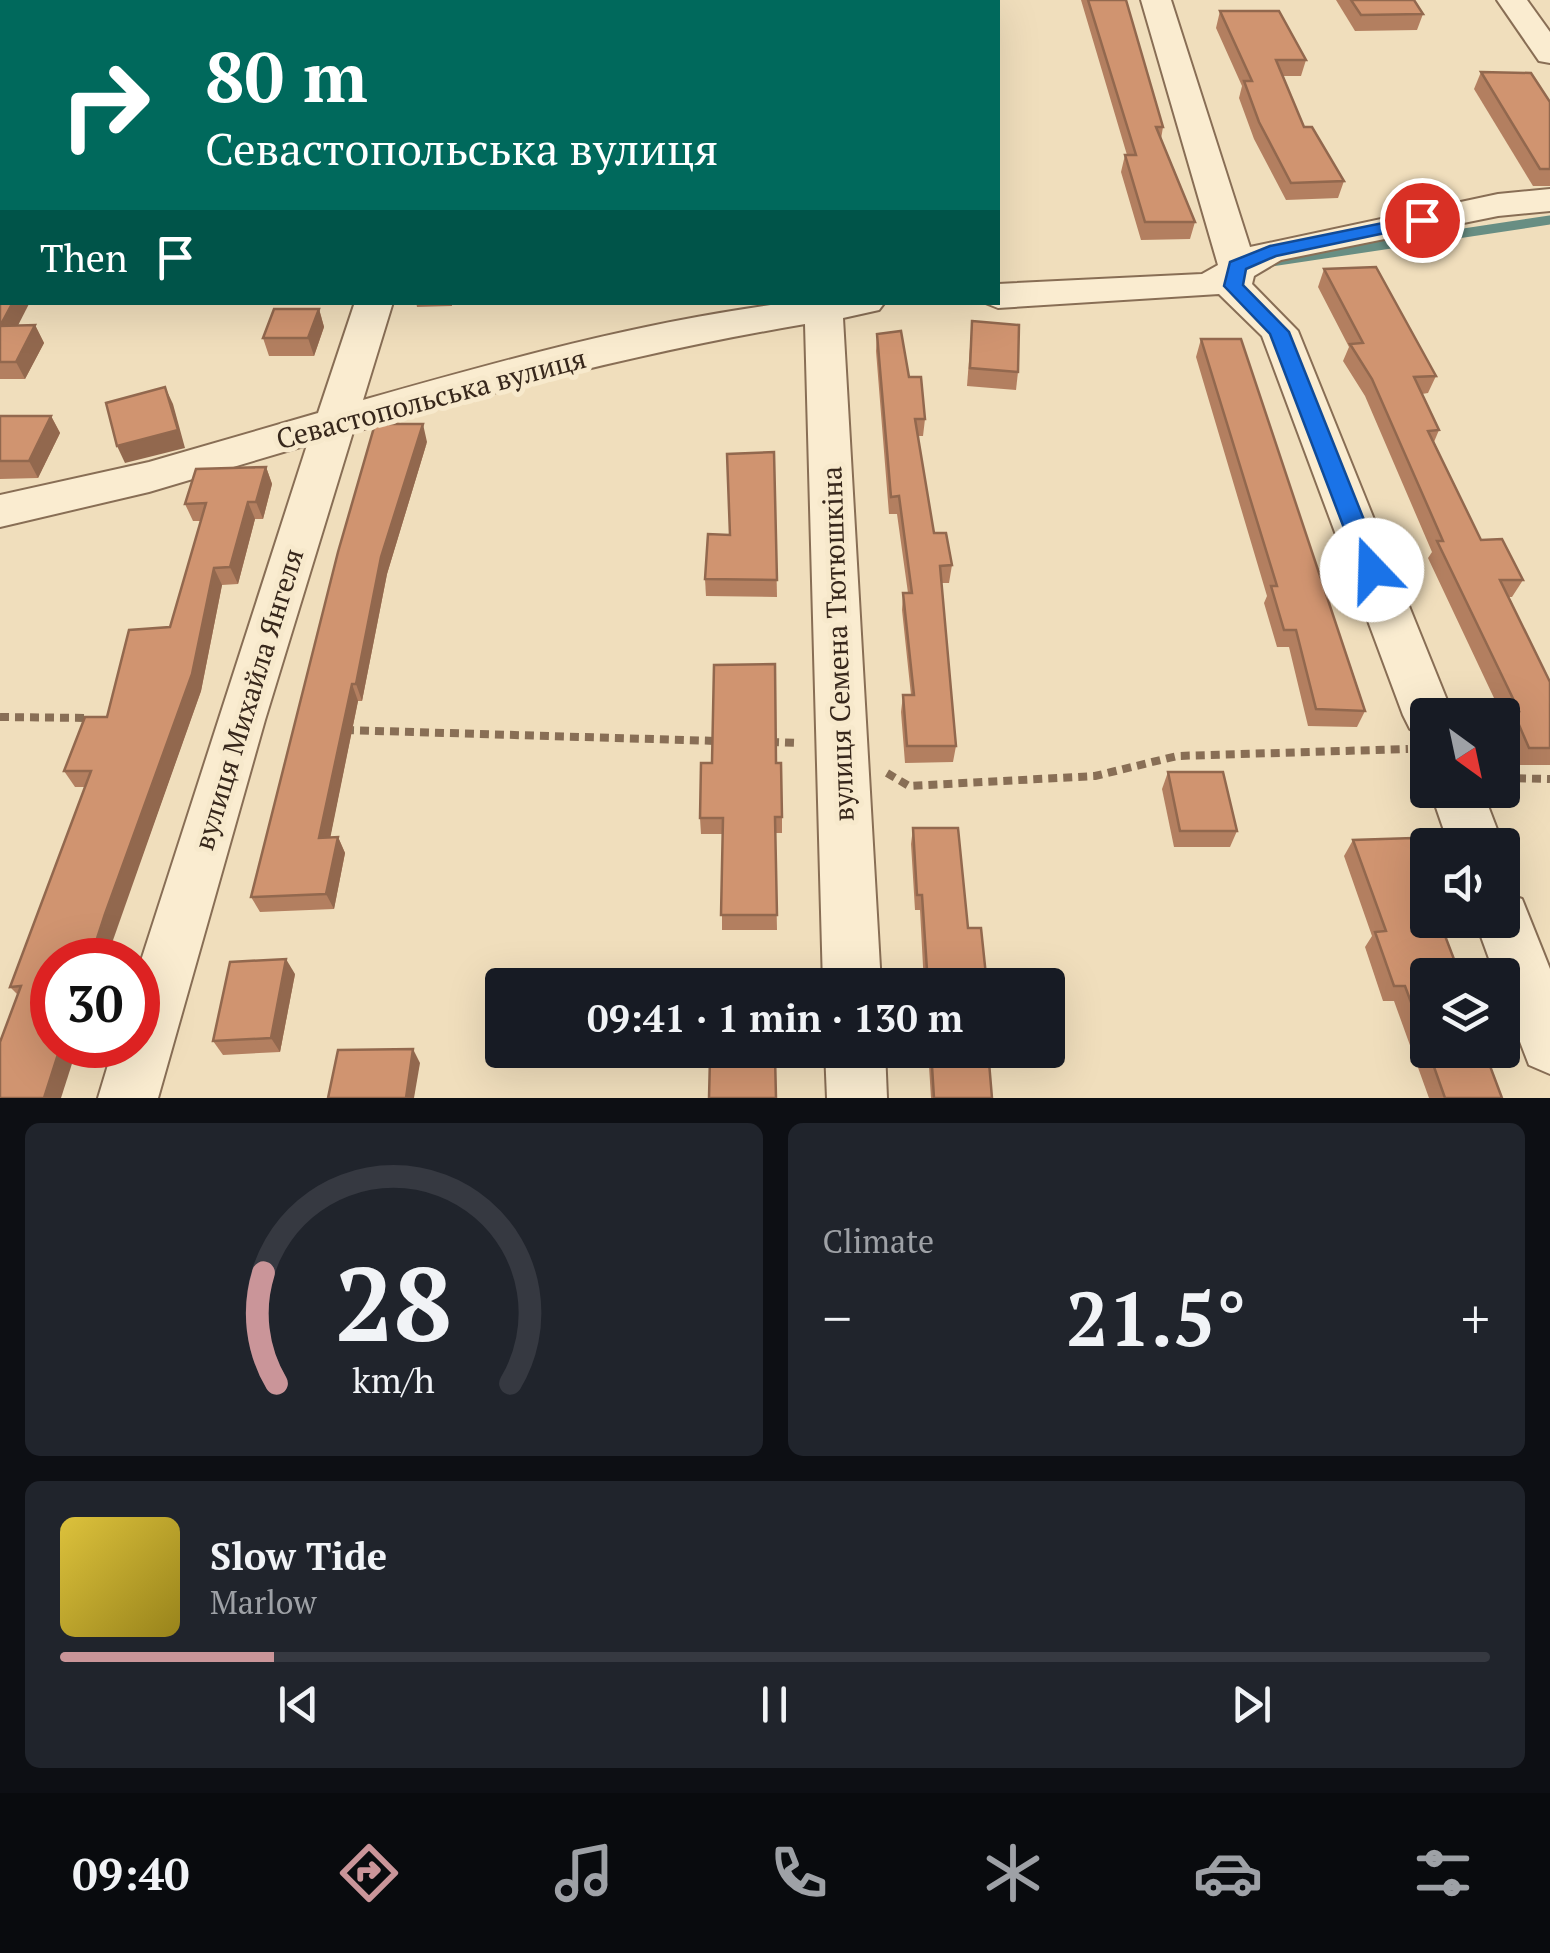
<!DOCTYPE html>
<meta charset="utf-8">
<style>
body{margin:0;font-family:"PT Serif",serif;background:#20242c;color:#f1f3f6;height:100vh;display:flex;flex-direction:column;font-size:38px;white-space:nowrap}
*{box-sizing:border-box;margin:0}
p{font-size:32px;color:#9ea1a6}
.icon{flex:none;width:55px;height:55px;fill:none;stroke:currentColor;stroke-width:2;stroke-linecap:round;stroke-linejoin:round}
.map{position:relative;height:1098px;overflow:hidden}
.panel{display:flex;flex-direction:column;gap:25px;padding:25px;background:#0d0f14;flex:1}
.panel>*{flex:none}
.top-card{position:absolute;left:0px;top:0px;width:1000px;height:305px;box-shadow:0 10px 40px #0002;background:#00695c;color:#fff;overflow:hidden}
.needle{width:65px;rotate:147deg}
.controls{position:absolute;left:1410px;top:698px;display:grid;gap:20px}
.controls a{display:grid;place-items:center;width:110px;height:110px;border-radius:10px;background:#171b24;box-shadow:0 10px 40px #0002;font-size:50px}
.speed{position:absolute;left:30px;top:938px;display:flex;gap:20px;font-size:50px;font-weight:700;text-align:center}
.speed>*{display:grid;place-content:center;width:130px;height:130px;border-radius:50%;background:#171b24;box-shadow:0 10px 40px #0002;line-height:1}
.speed .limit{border:15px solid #d22;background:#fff;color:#111}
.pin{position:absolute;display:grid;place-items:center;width:85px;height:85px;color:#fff;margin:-42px;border:5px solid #fff;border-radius:50%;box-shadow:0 2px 10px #0007}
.me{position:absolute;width:110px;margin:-55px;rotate:339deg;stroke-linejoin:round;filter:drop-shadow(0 0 8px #0008)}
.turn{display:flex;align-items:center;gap:35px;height:210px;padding:0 40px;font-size:45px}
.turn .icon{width:130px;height:130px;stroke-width:2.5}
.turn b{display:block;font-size:70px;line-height:85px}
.then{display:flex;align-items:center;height:95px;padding:0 40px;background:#0003;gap:20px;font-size:38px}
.big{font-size:75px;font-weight:700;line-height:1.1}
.panel .tile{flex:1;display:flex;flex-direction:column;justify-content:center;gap:15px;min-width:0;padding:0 35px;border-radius:15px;background:#20242c}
.panel .dial{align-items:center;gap:0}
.dial svg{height:260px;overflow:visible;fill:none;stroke:#363941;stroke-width:7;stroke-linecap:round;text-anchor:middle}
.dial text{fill:#f1f3f6;stroke:none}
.song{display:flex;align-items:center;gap:30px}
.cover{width:120px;height:120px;border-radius:15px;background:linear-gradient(135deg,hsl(50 70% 55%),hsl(50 70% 35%))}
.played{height:10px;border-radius:5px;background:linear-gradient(90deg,#ca9599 15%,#363941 15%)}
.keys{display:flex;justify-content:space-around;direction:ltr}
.heat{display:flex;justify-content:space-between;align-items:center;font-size:55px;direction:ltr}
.panel .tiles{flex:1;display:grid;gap:25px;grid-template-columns:1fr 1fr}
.tile:last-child{grid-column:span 2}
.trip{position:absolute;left:485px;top:968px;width:580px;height:100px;border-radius:10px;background:#171b24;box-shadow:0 10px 40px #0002;font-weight:700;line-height:100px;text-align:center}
.menu{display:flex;height:160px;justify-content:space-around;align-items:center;background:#090b0e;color:#9ea1a6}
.menu .icon{width:70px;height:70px}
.menu .on{color:#ca9599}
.menu b{font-size:45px;color:#f1f3f6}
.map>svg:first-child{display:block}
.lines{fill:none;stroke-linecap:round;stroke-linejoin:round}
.stream{stroke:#688e83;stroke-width:9}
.minor-casing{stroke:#886e55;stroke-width:4}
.path{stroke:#886e55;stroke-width:8;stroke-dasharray:9 6;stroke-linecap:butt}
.minor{fill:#faecd0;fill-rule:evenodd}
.wall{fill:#b37f60}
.shaded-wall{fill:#92684e}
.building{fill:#d09470;stroke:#92684e;stroke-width:2.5}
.route{fill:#1a73e8;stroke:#114b97;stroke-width:2.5}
.labels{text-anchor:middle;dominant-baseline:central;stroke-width:10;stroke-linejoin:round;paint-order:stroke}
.street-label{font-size:28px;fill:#37271b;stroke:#f7e9cc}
</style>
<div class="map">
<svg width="1550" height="1098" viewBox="0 0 1550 1098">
<rect width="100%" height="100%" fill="#f0debc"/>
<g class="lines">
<polyline class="stream" points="1265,263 1550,220"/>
<defs>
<g id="minor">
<polygon points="799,0 829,0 829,2 800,2"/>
<polygon points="1141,0 1171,0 1250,247 1498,194 1550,189 1550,211 1498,216 1281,260 1254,276 1252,284 1298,331 1453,715 1428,715 1428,735 1410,729 1403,715 1262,336 1219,294 998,308 983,302 998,302 998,284 1202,274 1218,265"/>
<polygon points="1497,0 1527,0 1550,32 1550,63 1539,61"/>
<path d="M355,302H393L363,400C500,361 643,321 786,303C818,299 852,302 885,302L879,310L843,318L881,985H823L805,324C652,350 502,388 353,432L265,720L158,1098H98L114,1045H138V970L307,445L149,492L0,527V495L149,462L318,413Z"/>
<polygon points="1430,790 1482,790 1503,845 1449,845"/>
<polygon points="1502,892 1522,899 1550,969 1550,1074 1529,1065 1502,995 1502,975 1495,975 1475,920 1502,920"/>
<polygon points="825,1050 885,1050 887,1098 827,1098"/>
</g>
</defs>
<use href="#minor" class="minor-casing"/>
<g class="path">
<polyline points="0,717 89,718"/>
<polyline points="345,730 718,741"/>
<polyline points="770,742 798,743"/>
<polyline points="887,773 909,786 1095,776 1177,756 1408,749"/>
<polyline points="1502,778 1550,779"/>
</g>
<use href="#minor" class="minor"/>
</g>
<g class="wall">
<polygon points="1081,0 1126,0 1163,127 1161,139 1195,222 1190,239 1141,240 1121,172 1125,155 1127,155"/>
<polygon points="1336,0 1414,0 1423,14 1417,30 1355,31"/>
<polygon points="1220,11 1306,60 1301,76 1283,76 1304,127 1344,181 1338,198 1286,200 1254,139 1239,98 1242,86 1216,28"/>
<polygon points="1481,72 1550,102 1550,186 1533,186 1474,89"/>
<polygon points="0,240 18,326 35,325 44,343 25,379 0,379"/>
<polygon points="1324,269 1436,376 1428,393 1422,394 1439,430 1434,442 1481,540 1523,580 1512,597 1508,597 1550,682 1550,765 1518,765 1502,728 1505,723 1502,715 1428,558 1432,552 1365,396 1343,361 1349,347 1318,287"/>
<polygon points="416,302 452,302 452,306 417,307"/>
<polygon points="319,309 324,327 314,356 269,356 263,338"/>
<polygon points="972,321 1018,372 1016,390 967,386"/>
<polygon points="877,334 909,377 925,419 923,436 918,436 934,533 952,565 949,583 941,583 956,746 953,762 905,763 901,712 903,695 911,695 902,610 903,593 908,593 897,514 889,514 876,351"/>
<polygon points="1201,339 1365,711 1357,727 1308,726 1289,647 1277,647 1264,603 1267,596 1196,357"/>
<polygon points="0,416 51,416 60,433 38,478 0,479"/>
<polygon points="427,442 387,574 362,701 358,701 330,837 338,837 345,853 334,909 260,912 251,897"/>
<polygon points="774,452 777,597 706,596 705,579"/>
<polygon points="266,467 272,484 263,519 255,519 238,584 222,585 201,691 116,929 18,995 10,987 85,787 75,787 64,771 107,717 170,627 201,521 193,521 185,504"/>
<polygon points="776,763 782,817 782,833 775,833 777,930 722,930 722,834 701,834 700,818"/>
<polygon points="1168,772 1237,831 1230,847 1174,847 1162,789"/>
<polygon points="913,828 968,928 987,985 924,985 920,910 915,910 911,844"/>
<polygon points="1353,840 1428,975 1502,1098 1429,1098 1394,1001 1383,1001 1365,947 1372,936 1344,856"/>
<polygon points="295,974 280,1052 223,1055 213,1041"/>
<polygon points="928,1050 988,1050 992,1098 931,1098"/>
</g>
<g class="shaded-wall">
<polygon points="185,0 198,0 197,2 183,2"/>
<polygon points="2,70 2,98 0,102 0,74"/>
<polygon points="13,302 30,302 9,343 0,326"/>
<polygon points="319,309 324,327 314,356 308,338"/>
<polygon points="35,325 44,343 25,379 16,362"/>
<polygon points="165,387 173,404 185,448 125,463 117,446"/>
<polygon points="51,416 60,433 38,478 29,461"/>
<polygon points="423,424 427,442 387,574 362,701 356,684 381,557"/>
<polygon points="266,467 272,484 263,519 256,502"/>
<polygon points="248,502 255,519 238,584 230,567"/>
<polygon points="214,568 222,585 201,691 106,960 90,960"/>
<polygon points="352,684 358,701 327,854 319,838"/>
<polygon points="338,837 345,853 334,909 326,894"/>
<polygon points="286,959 295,974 280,1052 271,1038"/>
<polygon points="61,1045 78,1045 61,1098 44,1098"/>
<polygon points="413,1049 420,1063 414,1098 406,1098"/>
</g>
<g class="building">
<polygon points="148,0 185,0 183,2 147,2"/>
<rect x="720" y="0" width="51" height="2"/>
<polygon points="851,0 881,0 881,2 852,2"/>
<polygon points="1088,0 1126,0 1163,127 1156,127 1195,222 1145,222 1125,155 1136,155"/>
<polygon points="1351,0 1414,0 1423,14 1361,15"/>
<polygon points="1220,11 1279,11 1306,60 1276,60 1304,127 1312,127 1344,181 1291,183 1259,122 1244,81 1252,81"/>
<polygon points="1481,72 1531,73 1550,102 1550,169 1540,169"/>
<polygon points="2,236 2,302 13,302 0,326 35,325 16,362 0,362 0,240"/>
<polygon points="1376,267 1436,376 1414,377 1439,430 1428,431 1481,540 1502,539 1523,580 1500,580 1550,682 1550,748 1529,748 1513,711 1519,711 1437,541 1443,541 1372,379 1350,344 1363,343 1324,269"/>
<polygon points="274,309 319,309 308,338 263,338"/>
<polygon points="972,321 1019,325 1018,372 970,368"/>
<polygon points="901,331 909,377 921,377 925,419 915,419 934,533 946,533 952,565 940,566 956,746 907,746 903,695 914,695 903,593 912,593 899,496 891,497 877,334"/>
<polygon points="1201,339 1241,339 1365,711 1316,709 1296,630 1284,630 1271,586 1277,586"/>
<polygon points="165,387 178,430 117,446 106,403"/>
<polygon points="0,416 51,416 29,461 0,461"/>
<polygon points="375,424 423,424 381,557 356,684 352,684 319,838 338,837 326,894 251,897 338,552"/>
<polygon points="774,452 777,580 705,579 708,534 730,535 727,454"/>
<polygon points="266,467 256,502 248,502 230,567 214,568 192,674 105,914 90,960 52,960 52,1045 61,1045 44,1098 0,1098 0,1042 21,986 10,987 91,771 64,771 85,717 107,717 129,630 170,627 206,503 185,504 196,469"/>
<polygon points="775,664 776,763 781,763 782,817 775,817 777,915 721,915 723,818 700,818 701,763 712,763 714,665"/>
<polygon points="1168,772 1223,772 1237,831 1180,831"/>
<polygon points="913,828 958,828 968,928 981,928 987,985 928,985 922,895 917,895"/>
<polygon points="1413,838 1428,876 1428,920 1439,920 1460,975 1428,975 1428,1048 1405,986 1394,986 1375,932 1386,931 1353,840"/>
<polygon points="286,959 271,1038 213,1041 230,962"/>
<polygon points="413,1049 406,1098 328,1098 338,1050"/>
<polygon points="931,1050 988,1050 992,1098 934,1098"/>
<polygon points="1428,1050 1484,1050 1502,1098 1445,1098"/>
<polygon points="775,1056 776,1098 709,1098 710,1058"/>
</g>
<polygon class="route" points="1422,215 1428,217 1428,224 1276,256 1246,269 1243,285 1289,332 1384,570 1372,578 1360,570 1270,334 1224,286 1230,262 1270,246"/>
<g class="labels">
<g class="street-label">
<text transform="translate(431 398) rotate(-15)">Севастопольська вулиця</text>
<text transform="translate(837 644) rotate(-92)">вулиця Семена Тютюшкіна</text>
<text transform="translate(248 699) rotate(-73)">вулиця Михайла Янгеля</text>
</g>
</g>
</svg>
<div class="controls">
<a><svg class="needle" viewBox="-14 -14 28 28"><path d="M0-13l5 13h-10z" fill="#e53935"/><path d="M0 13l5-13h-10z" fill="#9ea1a6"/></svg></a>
<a><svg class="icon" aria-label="sound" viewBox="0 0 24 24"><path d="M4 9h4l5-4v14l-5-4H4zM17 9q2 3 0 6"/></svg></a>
<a><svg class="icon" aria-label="layers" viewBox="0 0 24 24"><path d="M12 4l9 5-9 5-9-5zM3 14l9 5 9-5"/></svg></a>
</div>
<div class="speed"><div class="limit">30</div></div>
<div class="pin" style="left:1422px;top:220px;background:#d93025"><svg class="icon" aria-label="arrive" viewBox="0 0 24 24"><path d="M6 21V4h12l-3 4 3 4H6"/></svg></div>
<svg class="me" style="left:1372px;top:570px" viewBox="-20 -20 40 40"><circle r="19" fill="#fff"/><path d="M0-13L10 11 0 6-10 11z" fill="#1a73e8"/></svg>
<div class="trip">09:41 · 1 min · 130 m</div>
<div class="top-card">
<div class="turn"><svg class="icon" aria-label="right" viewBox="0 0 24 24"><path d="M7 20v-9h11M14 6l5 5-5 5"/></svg><div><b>80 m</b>Севастопольська вулиця</div></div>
<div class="then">Then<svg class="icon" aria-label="arrive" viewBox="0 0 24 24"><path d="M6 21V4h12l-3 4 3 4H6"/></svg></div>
</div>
</div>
<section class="panel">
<div class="tiles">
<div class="tile dial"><svg viewBox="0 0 100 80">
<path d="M14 69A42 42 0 1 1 86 69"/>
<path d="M14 69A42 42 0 0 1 10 35" stroke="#ca9599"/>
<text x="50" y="56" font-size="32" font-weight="700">28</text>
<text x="50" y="72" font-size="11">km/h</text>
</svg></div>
<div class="tile"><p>Climate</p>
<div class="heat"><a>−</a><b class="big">21.5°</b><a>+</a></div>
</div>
<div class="tile">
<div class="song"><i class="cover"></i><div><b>Slow Tide</b><p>Marlow</p></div></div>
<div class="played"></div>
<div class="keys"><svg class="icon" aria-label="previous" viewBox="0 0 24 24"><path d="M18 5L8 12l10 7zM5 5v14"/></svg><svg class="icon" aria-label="pause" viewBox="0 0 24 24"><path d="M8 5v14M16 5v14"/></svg><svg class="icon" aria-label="next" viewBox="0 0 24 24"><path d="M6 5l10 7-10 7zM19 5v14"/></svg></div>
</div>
</div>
</section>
<nav class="menu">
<b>09:40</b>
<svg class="icon on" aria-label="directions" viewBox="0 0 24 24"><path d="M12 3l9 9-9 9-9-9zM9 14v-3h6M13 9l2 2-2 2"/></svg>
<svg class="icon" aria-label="music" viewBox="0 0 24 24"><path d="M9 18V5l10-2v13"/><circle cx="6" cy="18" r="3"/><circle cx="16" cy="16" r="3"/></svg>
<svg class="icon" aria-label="phone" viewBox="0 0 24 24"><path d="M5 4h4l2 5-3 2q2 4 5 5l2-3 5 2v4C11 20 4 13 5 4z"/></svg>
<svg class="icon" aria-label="climate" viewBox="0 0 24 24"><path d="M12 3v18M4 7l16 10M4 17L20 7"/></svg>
<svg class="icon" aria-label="car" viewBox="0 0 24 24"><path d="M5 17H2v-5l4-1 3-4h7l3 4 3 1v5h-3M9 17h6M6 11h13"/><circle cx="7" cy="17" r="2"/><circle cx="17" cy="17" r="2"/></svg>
<svg class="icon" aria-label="filters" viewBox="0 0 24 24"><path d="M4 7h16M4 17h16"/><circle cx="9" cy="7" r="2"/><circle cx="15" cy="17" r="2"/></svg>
</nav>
